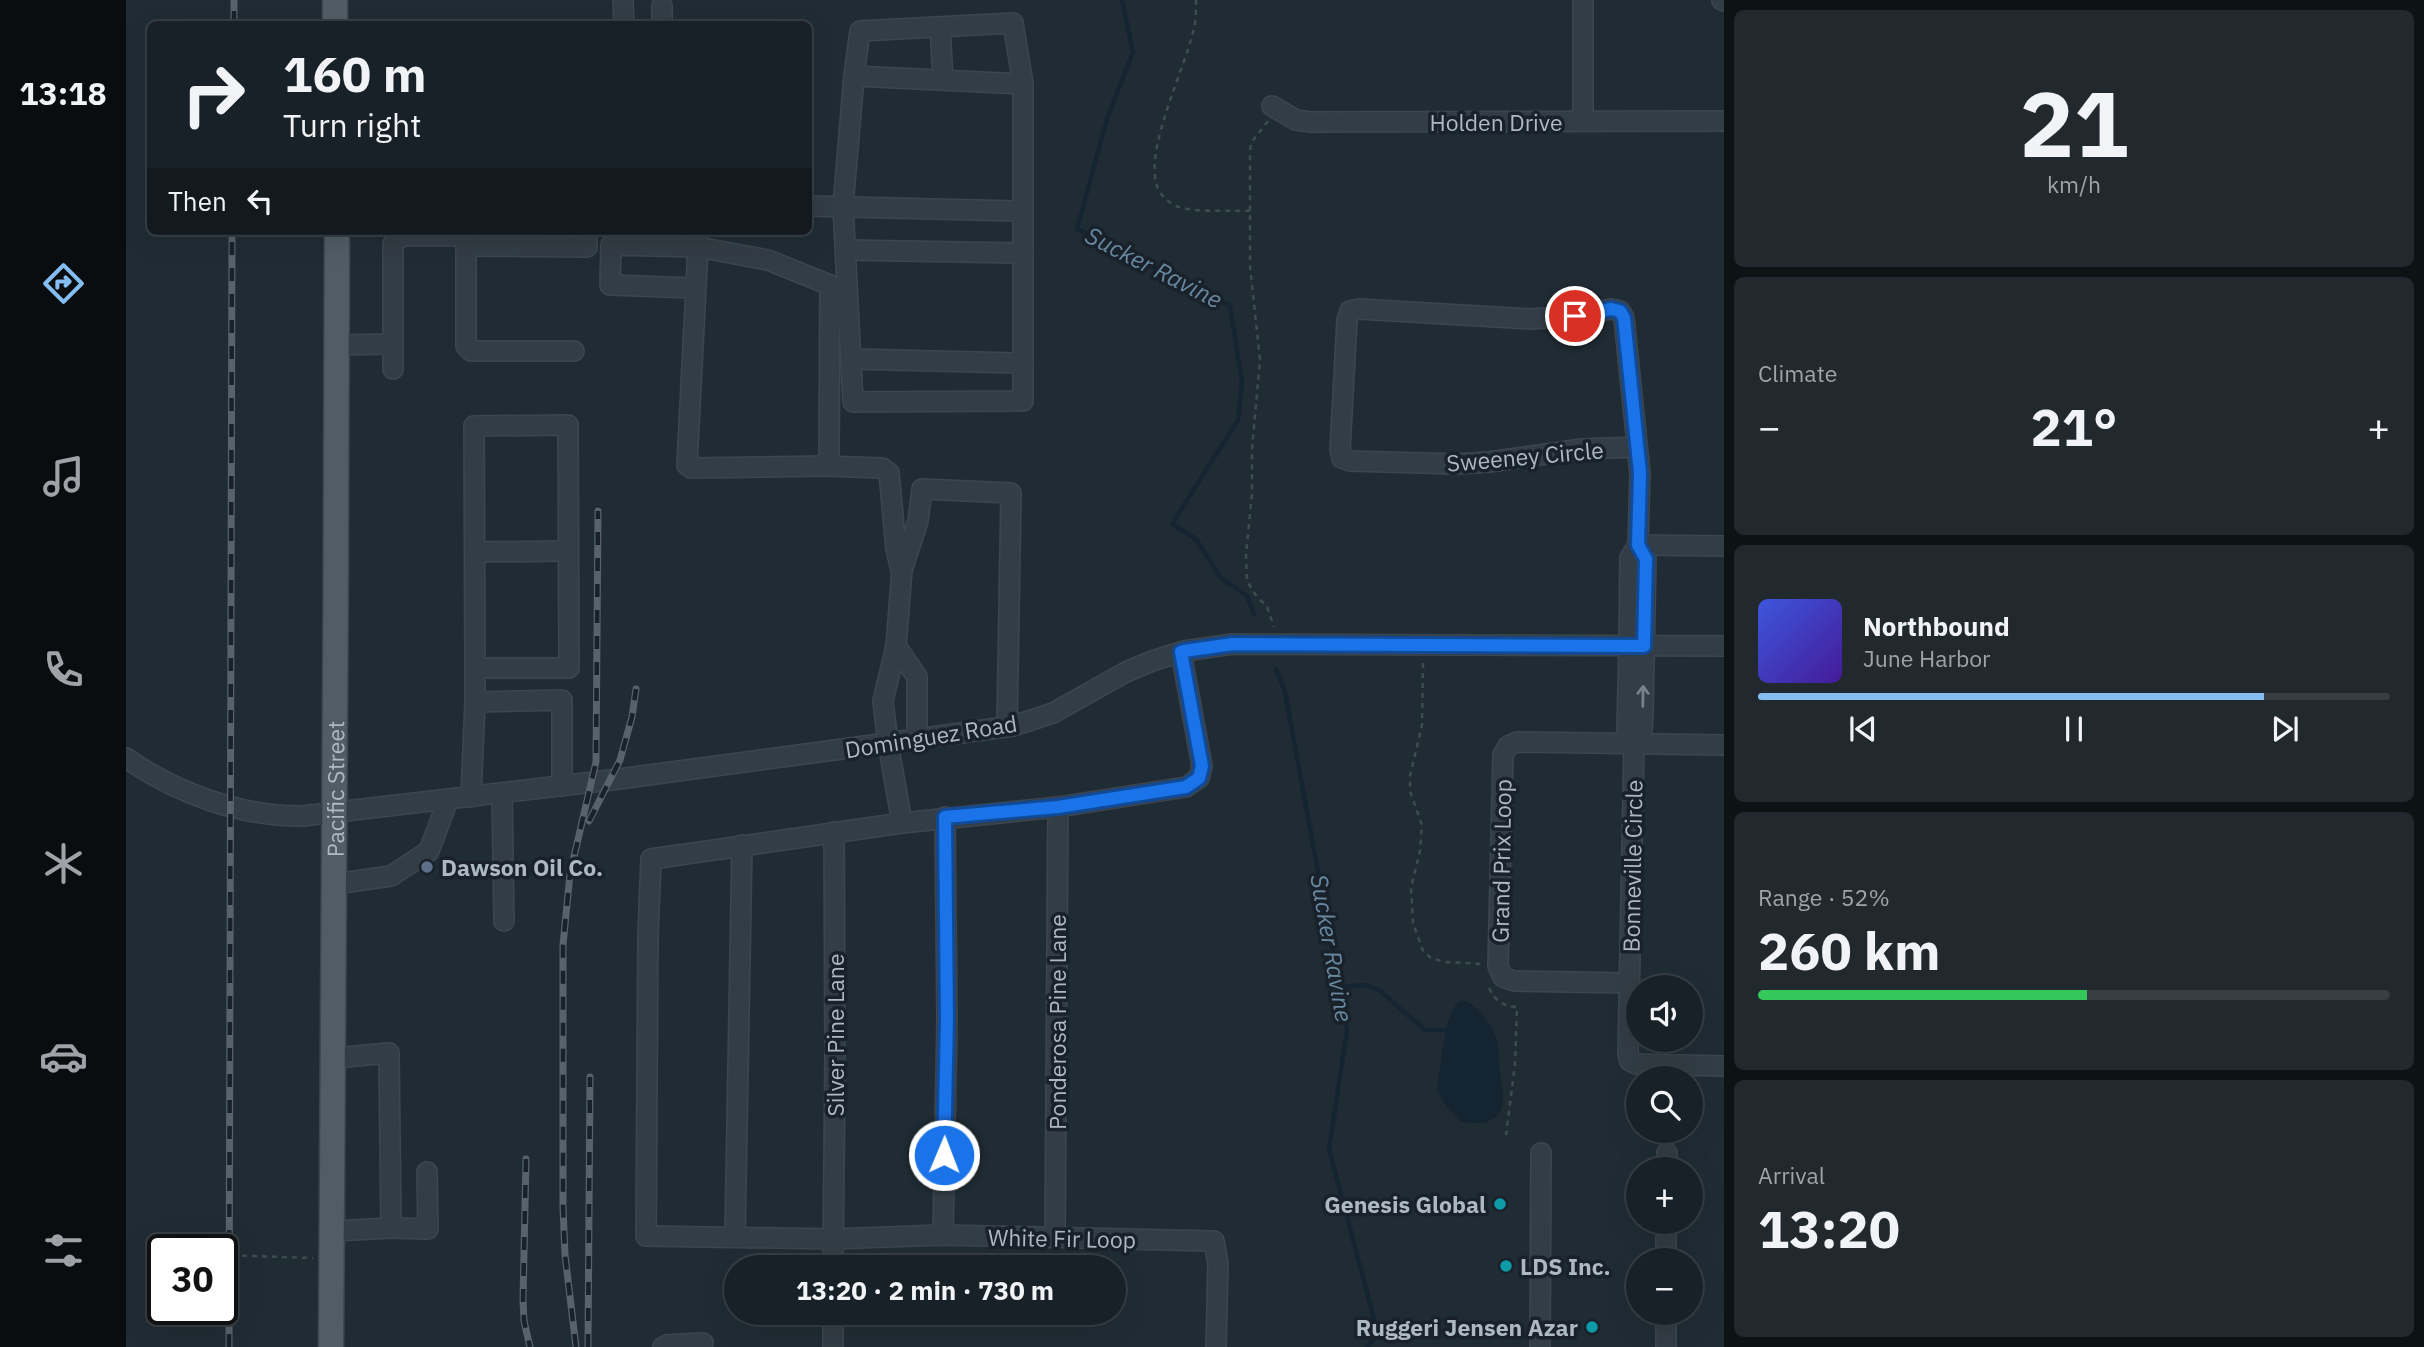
<!DOCTYPE html>
<meta charset="utf-8">
<style>
body{margin:0;font-family:"IBM Plex Sans",sans-serif;background:#21292f;color:#f1f3f6;height:100vh;display:flex;flex-direction:column;font-size:26px;white-space:nowrap}
*{box-sizing:border-box;margin:0}
p{font-size:23px;color:#9fa3a7}
.icon{flex:none;width:38px;height:38px;fill:none;stroke:currentColor;stroke-width:2;stroke-linecap:round;stroke-linejoin:round}
.map{position:relative;flex:1;overflow:hidden}
.drawer{display:flex;flex-direction:column;gap:10px;padding:10px;background:#0d1215;width:700px}
.drawer>*{flex:none}
.hud{position:absolute;left:21px;top:21px;width:665px;height:214px;border-radius:10px;box-shadow:0 7px 28px #0002,0 0 0 2px #363e44;background:#182127;color:#f1f3f6;overflow:hidden}
.tools{position:absolute;left:1500px;top:975px;display:grid;gap:14px}
.tools a{display:grid;place-items:center;width:77px;height:77px;border-radius:50%;background:#182127;box-shadow:0 7px 28px #0002,0 0 0 2px #363e44;font-size:35px}
.speed{position:absolute;left:21px;top:1234px;display:flex;gap:14px;font-size:35px;font-weight:700;text-align:center}
.speed>*{display:grid;place-content:center;width:91px;height:91px;border-radius:50%;background:#182127;box-shadow:0 7px 28px #0002,0 0 0 2px #363e44;line-height:1}
.speed .limit{border:4px solid #111;border-radius:10px;background:#fff;color:#111}
.pin{position:absolute;display:grid;place-items:center;width:60px;height:60px;color:#fff;margin:-30px;border:4px solid #fff;border-radius:50%;box-shadow:0 2px 7px #0007}
.me{position:absolute;width:77px;margin:-38px;rotate:1deg;stroke-linejoin:round;filter:drop-shadow(0 0 5px #0008)}
.turn{display:flex;align-items:center;gap:24px;height:147px;padding:0 21px;font-size:32px}
.turn .icon{width:91px;height:91px;stroke-width:2.5}
.turn b{display:block;font-size:49px;line-height:60px}
.then{display:flex;align-items:center;height:66px;padding:0 21px;background:#0003;gap:14px;font-size:26px}
.big{font-size:52px;font-weight:800;line-height:1.1}
.drawer .card{flex:1;display:flex;flex-direction:column;justify-content:center;gap:10px;min-width:0;padding:0 24px;border-radius:10px;background:#21292f}
.drawer .dial{align-items:center;gap:0}
.dial b{font-size:91px;line-height:1}
.song{display:flex;align-items:center;gap:21px}
.cover{width:84px;height:84px;border-radius:10px;background:linear-gradient(135deg,hsl(230 70% 55%),hsl(260 70% 35%))}
.played{height:7px;border-radius:4px;background:linear-gradient(90deg,#84bdf1 80%,#363e44 80%)}
.keys{display:flex;justify-content:space-around;direction:ltr}
.heat{display:flex;justify-content:space-between;align-items:center;font-size:38px;direction:ltr}
.charge{height:10px;border-radius:5px;background:linear-gradient(90deg,#34c759 52%,#363e44 0)}
.trip{position:absolute;left:598px;top:1255px;width:402px;height:70px;border-radius:35px;background:#182127;box-shadow:0 7px 28px #0002,0 0 0 2px #363e44;font-weight:800;line-height:70px;text-align:center}
main{display:flex;flex:1;min-height:0}
.dock{display:flex;flex-direction:column;width:126px;justify-content:space-around;align-items:center;background:#0a0d10;color:#9fa3a7}
.dock .icon{width:49px;height:49px}
.dock .on{color:#84bdf1}
.dock b{font-size:32px;color:#f1f3f6}
.map>svg:first-child{display:block}
.water{fill:#152431}
.lines{fill:none;stroke-linecap:round;stroke-linejoin:round}
.stream{stroke:#152431;stroke-width:4.5}
.minor-casing{stroke:#3d464f;stroke-width:22}
.major-casing{stroke:#3d464f;stroke-width:27}
.path{stroke:#3b4e4d;stroke-width:2.5;stroke-dasharray:5 5;stroke-linecap:butt}
.minor{stroke:#333d45;stroke-width:19}
.major{stroke:#515d65;stroke-width:24}
.rail-casing{stroke:#56626c;stroke-width:7}
.rail{stroke:#19222a;stroke-width:4.5;stroke-dasharray:13;stroke-linecap:butt}
.oneway{stroke:#76818a}
.route-casing{stroke:#114b97;stroke-width:18}
.route{stroke:#1a73e8;stroke-width:12}
.service-dot{fill:#5c6f8a;stroke:#19222a;stroke-width:2.5}
.culture-dot{fill:#0f9aa8;stroke:#19222a;stroke-width:2.5}
.labels{text-anchor:middle;dominant-baseline:central;stroke-width:7;stroke-linejoin:round;paint-order:stroke}
.street-label{font-size:23px;fill:#adb8c2;stroke:#19222a}
.poi-label{font-size:23px;font-weight:bold;fill:#adb8c2;stroke:#19222a;text-anchor:start}
.water-label{font-size:24px;font-style:italic;fill:#6888a0;stroke:#19222a}
</style>
<main>
<nav class="dock">
<b>13:18</b>
<svg class="icon on" aria-label="directions" viewBox="0 0 24 24"><path d="M12 3l9 9-9 9-9-9zM9 14v-3h6M13 9l2 2-2 2"/></svg>
<svg class="icon" aria-label="music" viewBox="0 0 24 24"><path d="M9 18V5l10-2v13"/><circle cx="6" cy="18" r="3"/><circle cx="16" cy="16" r="3"/></svg>
<svg class="icon" aria-label="phone" viewBox="0 0 24 24"><path d="M5 4h4l2 5-3 2q2 4 5 5l2-3 5 2v4C11 20 4 13 5 4z"/></svg>
<svg class="icon" aria-label="climate" viewBox="0 0 24 24"><path d="M12 3v18M4 7l16 10M4 17L20 7"/></svg>
<svg class="icon" aria-label="car" viewBox="0 0 24 24"><path d="M5 17H2v-5l4-1 3-4h7l3 4 3 1v5h-3M9 17h6M6 11h13"/><circle cx="7" cy="17" r="2"/><circle cx="17" cy="17" r="2"/></svg>
<svg class="icon" aria-label="filters" viewBox="0 0 24 24"><path d="M4 7h16M4 17h16"/><circle cx="9" cy="7" r="2"/><circle cx="15" cy="17" r="2"/></svg>
</nav>
<div class="map">
<svg width="1598" height="1347" viewBox="0 0 1598 1347">
<rect width="100%" height="100%" fill="#202c34"/>
<path class="water" d="M1336,1000C1344,1002 1348,1007 1354,1012C1375,1035 1371,1043 1374,1072C1375,1088 1384,1106 1368,1118C1360,1125 1346,1123 1336,1122L1323,1110L1311,1091C1315,1070 1316,1010 1336,1000Z"/>
<g class="lines">
<g class="stream">
<polyline points="996,0 1007,52 981,119 951,229 1104,306 1116,382 1112,420 1046,524 1070,539 1094,577 1121,596 1128,614"/>
<polyline points="1150,669 1159,692 1221,1030 1203,1149 1252,1334 1241,1347"/>
<polyline points="1213,987 1240,985 1253,990 1299,1030 1321,1030"/>
</g>
<defs>
<g id="minor">
<polyline points="497,0 498,24"/>
<polyline points="1596,0 1598,1"/>
<polyline points="536,6 536,24"/>
<polyline points="814,27 817,80"/>
<polyline points="728,76 734,31 887,23 897,84"/>
<polyline points="1146,106 1170,120 1185,122 1598,121"/>
<polyline points="1457,121 1457,0"/>
<polyline points="682,206 897,211 897,401 727,402 717,206 728,76 897,84 897,211"/>
<polyline points="340,231 340,346 345,351 448,351"/>
<polyline points="340,246 461,247 461,231"/>
<polyline points="720,250 897,253"/>
<polyline points="569,288 484,285 485,245 572,247 561,465 565,468 699,466 703,455 704,285 642,260 572,247 572,231"/>
<polyline points="210,345 267,344"/>
<polyline points="725,359 897,363"/>
<polyline points="267,369 267,244 276,236 340,236"/>
<polyline points="1511,447 1456,449 1363,462 1331,464 1224,461 1216,458 1214,450 1221,320 1224,311 1233,309 1403,319 1449,316 1485,309 1494,311 1498,318 1514,473 1512,545 1504,558 1503,646 1501,730 1508,744 1502,1055 1504,1061 1510,1064 1598,1066"/>
<polyline points="699,466 756,468 763,473 770,549 775,570"/>
<polyline points="1512,545 1598,546"/>
<polyline points="349,552 442,551"/>
<polyline points="770,646 757,701 762,743 776,823"/>
<polyline points="1055,652 1076,766 1073,778 1060,787 932,807 776,823 525,859 522,935 520,1236 707,1239 817,1235 1088,1241 1092,1264 1090,1347"/>
<polyline points="349,668 443,668 442,425 348,426 349,668 349,702"/>
<polyline points="791,740 791,677 770,646 776,570 792,521 796,489 885,493 881,727"/>
<polyline points="1508,744 1516,730 1517,713 1520,559 1512,545"/>
<path d="M0,758C50,793 115,817 177,816L493,779L887,726L927,713L1000,672L1026,661L1058,651L1107,644L1598,646"/>
<polyline points="376,793 378,921"/>
<polyline points="345,797 349,702 436,700 436,786"/>
<polyline points="209,884 265,876 303,851 322,800"/>
<polyline points="1504,983 1388,981 1377,977 1372,966 1377,755 1382,746 1391,742 1598,745"/>
<polyline points="1541,1169 1541,1153"/>
<polyline points="265,1228 302,1229 301,1172"/>
<polyline points="207,1231 265,1228 263,1053 208,1058"/>
<polyline points="817,1235 821,1020 819,817"/>
<polyline points="609,1237 616,845"/>
<polyline points="929,1238 932,807"/>
<polyline points="1540,1260 1540,1222"/>
<polyline points="707,1267 709,1055 708,832"/>
<polyline points="707,1312 707,1347"/>
<polyline points="537,1347 541,1345 577,1343"/>
<polyline points="1414,1347 1415,1153"/>
<polyline points="1540,1347 1540,1312"/>
</g>
<g id="major">
<polyline points="209,0 209,24"/>
<path id="s1" d="M205,1347C210,975 209,603 211,231"/>
</g>
</defs>
<use href="#minor" class="minor-casing"/>
<use href="#major" class="major-casing"/>
<g class="path">
<path d="M1070,0C1070,10 1070,22 1067,32C1058,70 1021,145 1030,182C1032,193 1040,201 1050,206C1067,213 1105,210 1124,211"/>
<polyline points="1142,121 1125,143 1124,151 1124,266 1134,360 1126,449 1126,493 1120,555 1121,581 1129,594 1141,607 1148,627"/>
<polyline points="1297,663 1296,725 1284,776 1284,791 1296,825 1294,851 1285,888 1287,923 1297,951 1305,958 1319,962 1356,964"/>
<path d="M1363,988C1369,1001 1377,1006 1391,1007L1389,1064L1380,1135"/>
<polyline points="32,1248 43,1250"/>
<polyline points="96,1255 187,1258"/>
</g>
<use href="#minor" class="minor"/>
<use href="#major" class="major"/>
<defs>
<g id="rail">
<polyline points="108,24 108,0"/>
<polyline points="463,821 494,760 506,717 510,689"/>
<polyline points="400,1159 397,1300 398,1321 404,1347"/>
<polyline points="103,1347 106,231"/>
<polyline points="450,1347 439,1255 437,1207 437,945 444,874 470,762 472,511"/>
<polyline points="462,1347 464,1077"/>
</g>
</defs>
<use href="#rail" class="rail-casing"/>
<use href="#rail" class="rail"/>
</g>
<defs><path id="oneway-shaft" d="M-6 0H5M1.5-3L5.5 0L1.5 3" fill="none" stroke-width="1.6" stroke-linecap="round" stroke-linejoin="round" transform="scale(1.75)"/></defs>
<use class="oneway" href="#oneway-shaft" transform="translate(1517 696) rotate(-89)"/>
<g class="lines">
<defs>
<polyline id="route" points="818,1155 821,1020 819,817 932,807 1060,787 1073,778 1076,766 1055,652 1058,651 1107,644 1518,646 1520,559 1512,545 1514,473 1498,318 1494,311 1485,309 1449,316"/>
</defs>
<use href="#route" class="route-casing"/>
<use href="#route" class="route"/>
</g>
<circle class="service-dot" cx="301" cy="867" r="7"/>
<g class="culture-dot">
<circle cx="1374" cy="1204" r="7"/>
<circle cx="1380" cy="1266" r="7"/>
<circle cx="1466" cy="1327" r="7"/>
</g>
<g class="labels">
<g class="street-label">
<text x="1370" y="122">Holden Drive</text>
<text transform="translate(1399 456) rotate(-5)">Sweeney Circle</text>
<text transform="translate(805 736) rotate(-9)">Dominguez Road</text>
<text stroke="none"><textPath href="#s1" startOffset="558">Pacific Street</textPath></text>
<text transform="translate(1375 861) rotate(-89)">Grand Prix Loop</text>
<text transform="translate(1506 866) rotate(-89)">Bonneville Circle</text>
<text transform="translate(931 1022) rotate(-90)">Ponderosa Pine Lane</text>
<text transform="translate(709 1035) rotate(-90)">Silver Pine Lane</text>
<text transform="translate(936 1238) rotate(1)">White Fir Loop</text>
</g>
<g class="poi-label">
<text x="315" y="867">Dawson Oil Co.</text>
<text x="1360" y="1204" text-anchor="end">Genesis Global</text>
<text x="1394" y="1266">LDS Inc.</text>
<text x="1452" y="1327" text-anchor="end">Ruggeri Jensen Azar</text>
</g>
<g class="water-label">
<text transform="translate(1028 267) rotate(27)">Sucker Ravine</text>
<text transform="translate(1206 948) rotate(80)">Sucker Ravine</text>
</g>
</g>
</svg>
<div class="tools">
<a><svg class="icon" aria-label="sound" viewBox="0 0 24 24"><path d="M4 9h4l5-4v14l-5-4H4zM17 9q2 3 0 6"/></svg></a>
<a><svg class="icon" aria-label="search" viewBox="0 0 24 24"><circle cx="10" cy="10" r="6"/><path d="M15 15l6 6"/></svg></a>
<a>+</a>
<a>−</a>
</div>
<div class="speed"><div class="limit">30</div></div>
<div class="pin" style="left:1449px;top:316px;background:#d93025"><svg class="icon" aria-label="arrive" viewBox="0 0 24 24"><path d="M6 21V4h12l-3 4 3 4H6"/></svg></div>
<svg class="me" style="left:818px;top:1155px" viewBox="-20 -20 40 40"><circle r="17" fill="#1a73e8" stroke="#fff" stroke-width="3"/><path d="M0-11L8 9 0 5-8 9z" fill="#fff"/></svg>
<div class="trip">13:20 · 2 min · 730 m</div>
<div class="hud">
<div class="turn"><svg class="icon" aria-label="right" viewBox="0 0 24 24"><path d="M7 20v-9h11M14 6l5 5-5 5"/></svg><div><b>160 m</b>Turn right</div></div>
<div class="then">Then<svg class="icon" aria-label="left" viewBox="0 0 24 24"><path d="M17 20v-9H6M10 6l-5 5 5 5"/></svg></div>
</div>
</div>
<section class="drawer">
<div class="card dial"><b>21</b><p>km/h</p></div>
<div class="card"><p>Climate</p>
<div class="heat"><a>−</a><b class="big">21°</b><a>+</a></div>
</div>
<div class="card">
<div class="song"><i class="cover"></i><div><b>Northbound</b><p>June Harbor</p></div></div>
<div class="played"></div>
<div class="keys"><svg class="icon" aria-label="previous" viewBox="0 0 24 24"><path d="M18 5L8 12l10 7zM5 5v14"/></svg><svg class="icon" aria-label="pause" viewBox="0 0 24 24"><path d="M8 5v14M16 5v14"/></svg><svg class="icon" aria-label="next" viewBox="0 0 24 24"><path d="M6 5l10 7-10 7zM19 5v14"/></svg></div>
</div>
<div class="card"><p>Range · 52%</p><b class="big">260 km</b><div class="charge"></div></div>
<div class="card"><p>Arrival</p><b class="big">13:20</b></div>
</section>
</main>
